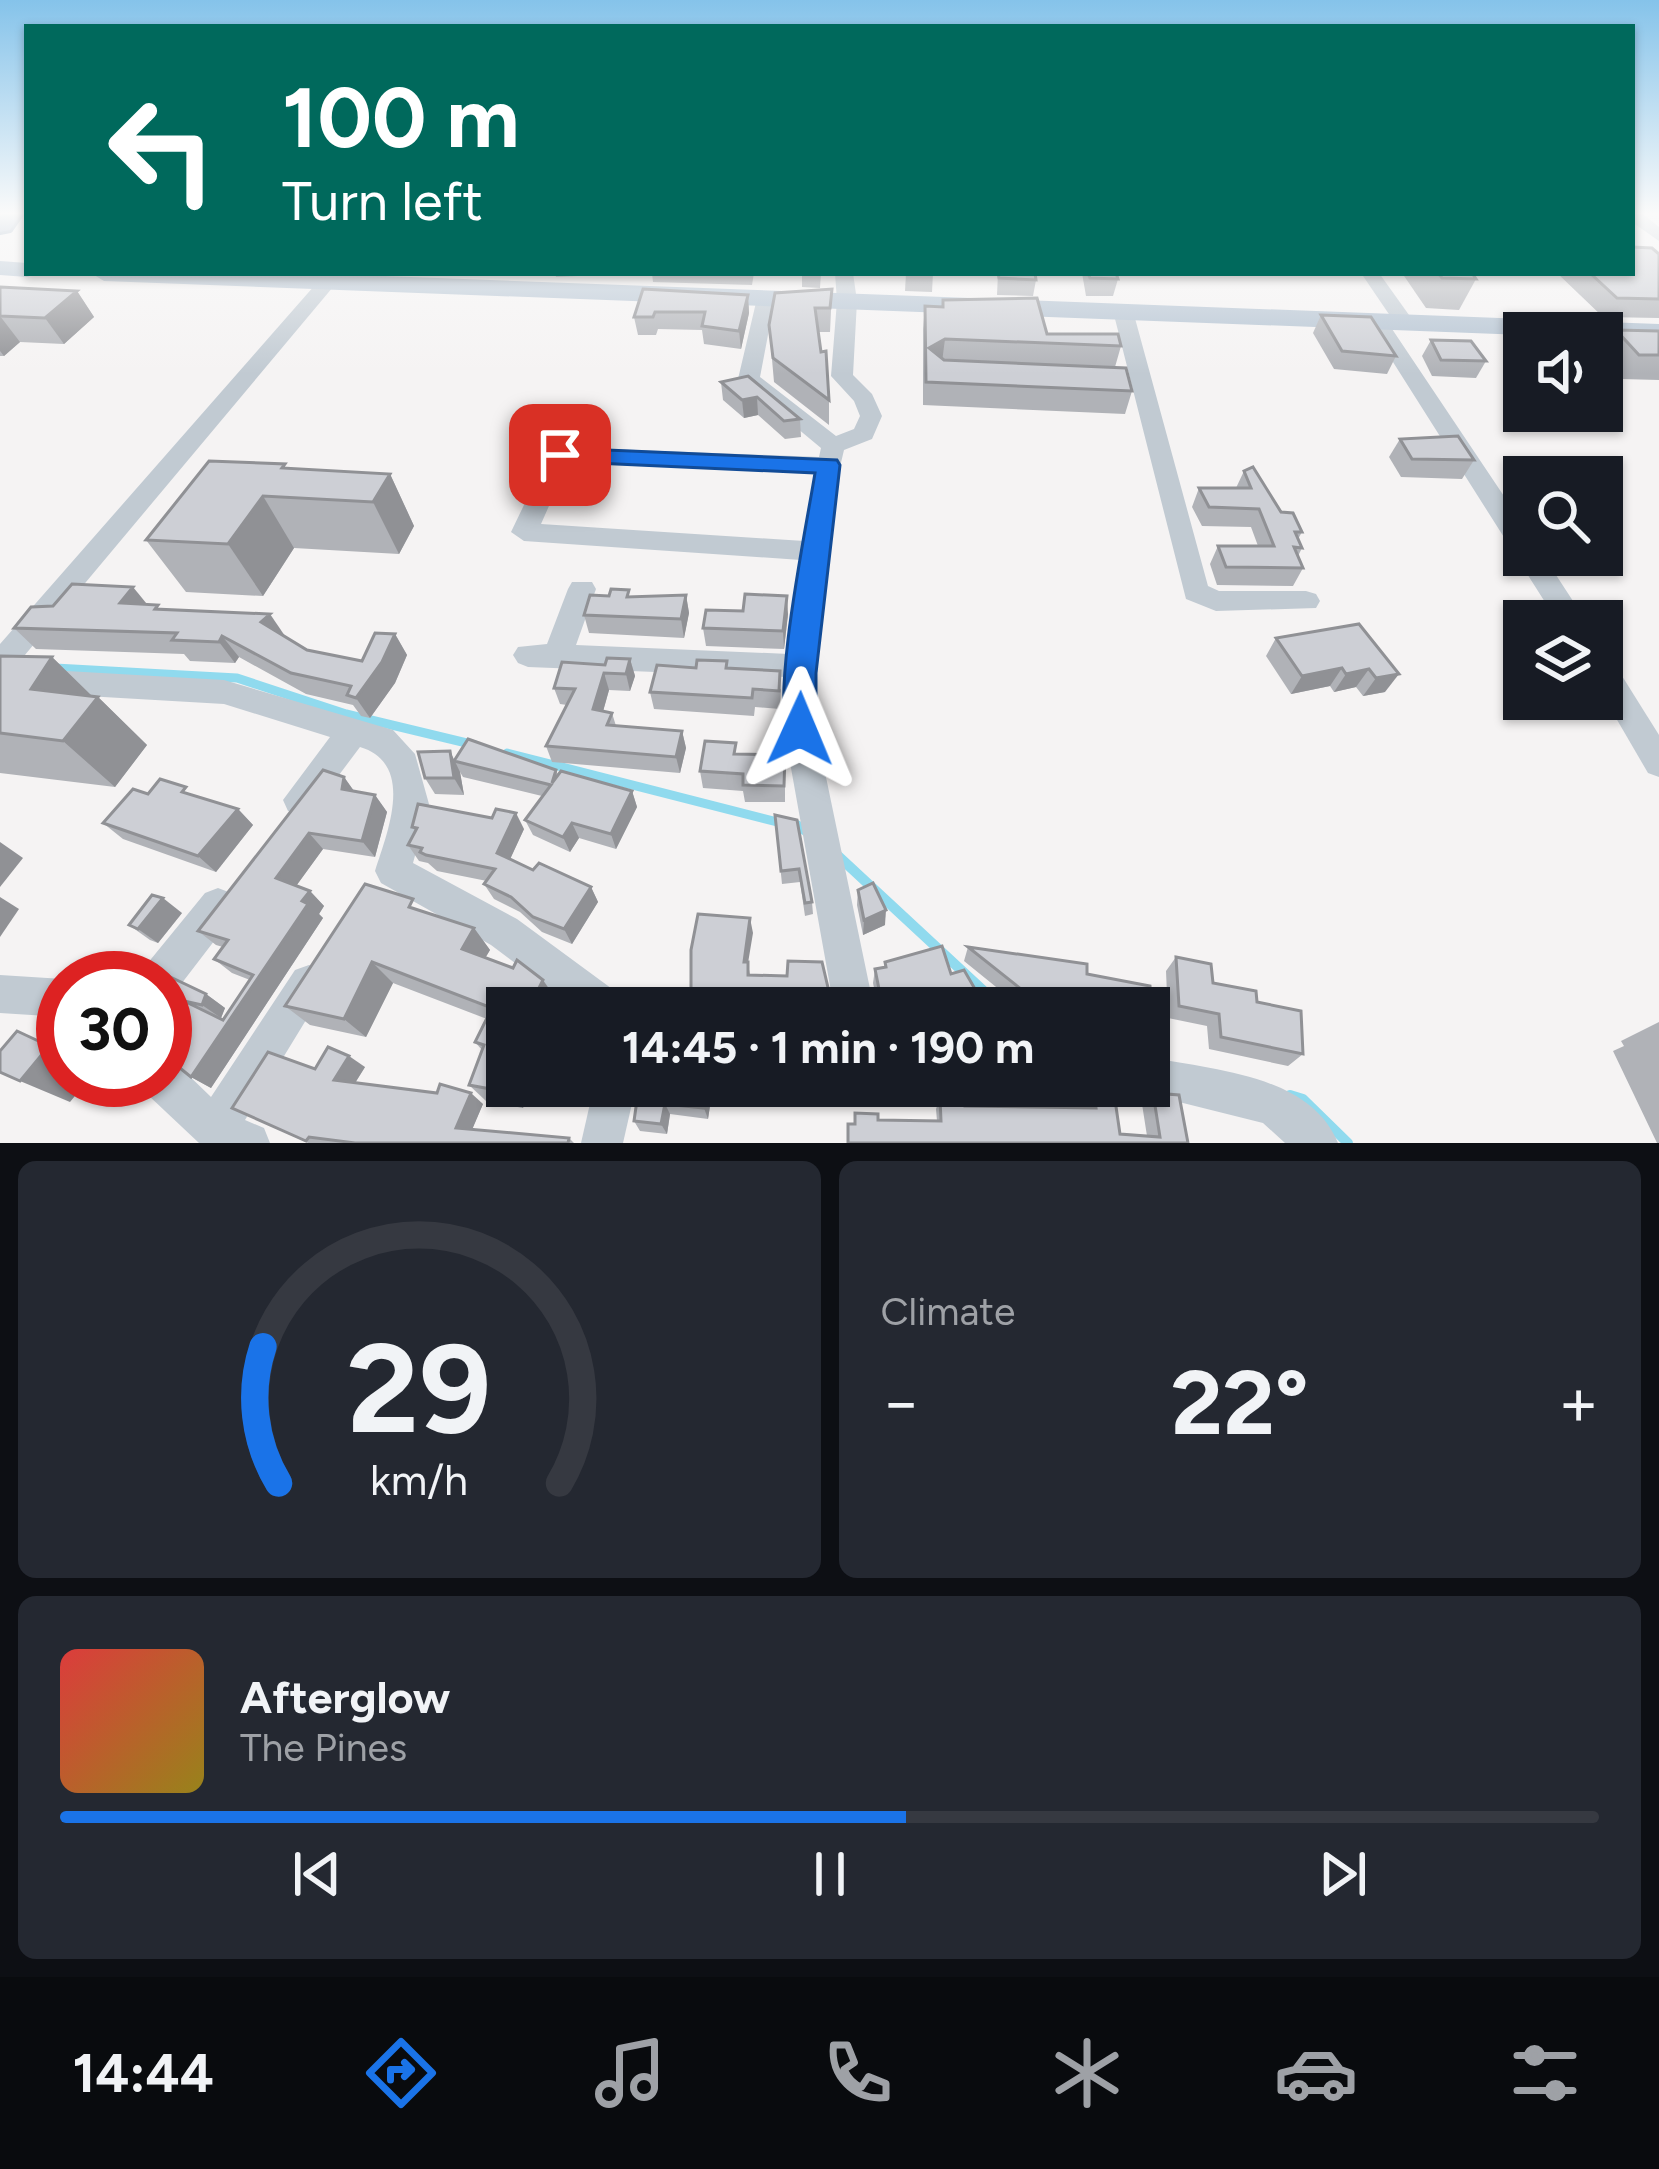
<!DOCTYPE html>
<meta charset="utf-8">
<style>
body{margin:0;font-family:Figtree,sans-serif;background:#242831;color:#f1f3f6;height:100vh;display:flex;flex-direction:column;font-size:45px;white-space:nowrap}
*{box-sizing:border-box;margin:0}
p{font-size:39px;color:#9ea1a6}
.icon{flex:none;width:66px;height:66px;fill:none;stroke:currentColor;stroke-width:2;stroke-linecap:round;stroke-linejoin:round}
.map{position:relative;height:1143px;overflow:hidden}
.sheet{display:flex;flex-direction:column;gap:18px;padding:18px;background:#0d0f14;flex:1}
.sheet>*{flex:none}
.hud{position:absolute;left:24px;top:24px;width:1611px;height:252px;border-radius:0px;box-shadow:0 3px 9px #0004;background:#00695c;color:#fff;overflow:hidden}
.buttons{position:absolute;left:1503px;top:312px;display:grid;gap:24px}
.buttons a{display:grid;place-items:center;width:120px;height:120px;border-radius:0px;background:#171b24;box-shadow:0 3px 9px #0004;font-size:60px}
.speed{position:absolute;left:36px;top:951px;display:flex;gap:24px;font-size:60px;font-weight:700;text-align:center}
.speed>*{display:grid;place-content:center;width:156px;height:156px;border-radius:50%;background:#171b24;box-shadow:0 3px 9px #0004;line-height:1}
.speed .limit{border:18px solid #d22;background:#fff;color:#111}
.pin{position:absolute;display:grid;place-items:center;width:102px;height:102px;color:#fff;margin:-51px;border-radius:24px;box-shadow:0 6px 18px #0006}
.me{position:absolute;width:132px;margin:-66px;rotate:1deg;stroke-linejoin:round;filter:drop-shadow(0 0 9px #0008)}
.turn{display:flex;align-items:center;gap:42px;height:252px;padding:0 60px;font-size:54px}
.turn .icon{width:156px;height:156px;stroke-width:2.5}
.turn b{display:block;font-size:84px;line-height:102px}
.big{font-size:90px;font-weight:700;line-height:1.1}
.sheet .card{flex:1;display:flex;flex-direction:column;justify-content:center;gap:18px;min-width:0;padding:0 42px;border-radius:18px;background:#242831}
.sheet .dial{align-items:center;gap:0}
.dial svg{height:312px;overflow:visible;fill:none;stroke:#363941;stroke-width:7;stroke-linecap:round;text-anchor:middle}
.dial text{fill:#f1f3f6;stroke:none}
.song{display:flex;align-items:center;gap:36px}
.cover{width:144px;height:144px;border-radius:18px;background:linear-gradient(135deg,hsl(0 70% 55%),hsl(50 70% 35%))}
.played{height:12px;border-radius:6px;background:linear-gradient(90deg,#1a73e8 55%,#363941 55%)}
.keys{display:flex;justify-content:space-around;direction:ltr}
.heat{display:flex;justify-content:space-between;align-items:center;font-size:66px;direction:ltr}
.sheet .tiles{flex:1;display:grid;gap:18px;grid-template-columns:1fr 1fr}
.card:last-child{grid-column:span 2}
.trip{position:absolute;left:486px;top:987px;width:684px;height:120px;border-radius:0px;background:#171b24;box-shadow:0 3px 9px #0004;font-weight:700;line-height:120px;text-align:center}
.tabs{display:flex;height:192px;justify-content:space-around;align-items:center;background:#090b0e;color:#9ea1a6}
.tabs .icon{width:84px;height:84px}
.tabs .on{color:#1a73e8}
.tabs b{font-size:54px;color:#f1f3f6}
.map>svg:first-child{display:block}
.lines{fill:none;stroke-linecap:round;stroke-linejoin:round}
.stream-far1{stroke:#90daee;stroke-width:9}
.stream{stroke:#90daee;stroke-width:10}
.highway-casing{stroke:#7690ad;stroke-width:6}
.minor{fill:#c1cad2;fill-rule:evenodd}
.major{fill:#b3c2d1;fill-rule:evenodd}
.highway{fill:#8ba5c1;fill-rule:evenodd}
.wall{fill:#b0b2b7}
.shaded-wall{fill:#909195}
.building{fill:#cdcfd5;stroke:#909195;stroke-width:3}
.route{fill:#1a73e8;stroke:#114b97;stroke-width:3}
</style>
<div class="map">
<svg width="1659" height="1143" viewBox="0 0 1659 1143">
<rect width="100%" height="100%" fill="#f5f3f3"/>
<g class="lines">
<g class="stream-far1">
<polyline points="55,668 237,678 346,714 475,745"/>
<polyline points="507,753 801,828"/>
</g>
<g class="stream">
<polyline points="797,825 810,834"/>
<polyline points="836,854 1002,1008"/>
<polyline points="1290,1095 1303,1099 1348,1143"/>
</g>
<defs>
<polygon id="highway" points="0,214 21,214 10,230 0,232"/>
</defs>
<use href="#highway" class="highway-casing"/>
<g class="minor">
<polygon points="1632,214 1643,214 1659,227 1659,241 1632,222"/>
<path d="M835,273H853L857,301L853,375L872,394L882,416L872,439L844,450L835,488L816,673V729L874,1008H834L784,729L786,677L528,667L518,663L513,655L518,647L547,644L568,589L572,582H592L596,589L576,645L789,654L801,560L524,541L511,532L548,455L560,447L819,457L821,448L738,379L758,294L775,298L760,377L836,436L854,429L860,416L854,401L831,376L837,301ZM568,463L815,472L804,541L541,524Z"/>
<polygon points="1361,273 1379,273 1414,322 1411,326 1397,326"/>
<path d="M322,277L338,281L14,668L224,680L393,730L415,754L429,804L413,863L517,919L619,994L625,1008H575L491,945L381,883L375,871C387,833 416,764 360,747L312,811L300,815L288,811L283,800L330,737L224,704L0,691V644Z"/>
<polygon points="1123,305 1133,311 1208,586 1219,591 1306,591 1316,594 1320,601 1316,608 1216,611 1186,599 1113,311"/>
<polygon points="1377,315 1384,317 1524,526 1524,555 1543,555 1586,621 1557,621 1367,321"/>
<polygon points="1602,656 1612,660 1659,735 1659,777 1648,773 1602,694"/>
<polygon points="218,888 231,893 236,906 231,919 175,992 165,995 165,978 142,978 147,964 205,893"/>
<polygon points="309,965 323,970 328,984 245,1120 264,1128 270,1143 199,1143 148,1095 142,1080 165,1080 165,1060 178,1065 211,1097 295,970"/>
<polygon points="0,975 63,979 63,1017 0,1013"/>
<path d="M1149,1057C1212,1070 1310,1074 1338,1143H1285L1263,1123L1135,1091L1132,1086H1149Z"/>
<polygon points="594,1086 636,1086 623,1143 581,1143"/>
</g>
<g class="major">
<polygon points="0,261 27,263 27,273 37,273 27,277 0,275"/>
<polygon points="91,273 304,273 1659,324 1659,340 1602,338 1602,333 1524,335 104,281"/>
</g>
<use href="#highway" class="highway"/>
</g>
<g class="wall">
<polygon points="1659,254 1659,318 1603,317 1557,273 1632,273"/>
<polygon points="555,273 600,273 599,275 556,277"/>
<polygon points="652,273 754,273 752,285 653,282"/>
<polygon points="802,273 821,273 820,288 802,287"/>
<polygon points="906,273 933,273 932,292 905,291"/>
<polygon points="998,273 1036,280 1033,296 997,295"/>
<polygon points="1082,273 1116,273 1118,279 1113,296 1086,296"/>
<polygon points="1402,273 1472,273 1476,279 1459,310 1426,308"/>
<polygon points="0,287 77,291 94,317 64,344 20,342 4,356 0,356"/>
<polygon points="643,289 748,295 749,313 741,349 704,344 702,330 658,329 656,335 638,335 634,317"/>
<polygon points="832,289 830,332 818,332 829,400 829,425 774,382 769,325"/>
<polygon points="943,300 1047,334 1121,346 1115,367 1132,391 1125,414 923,405 923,329 925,306 942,307"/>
<polygon points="1321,315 1396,356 1387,374 1334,369 1313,333"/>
<polygon points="1616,330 1659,331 1659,380 1621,379 1602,358 1602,349"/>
<polygon points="1431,340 1486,361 1476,378 1432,376 1422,356"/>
<polygon points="748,376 800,419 801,437 785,439 758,415 744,418 723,400 721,382"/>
<polygon points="1400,439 1474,460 1462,479 1401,477 1389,457"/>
<polygon points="287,469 390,474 414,526 399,554 294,548 263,596 186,592 146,540"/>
<polygon points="1244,471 1302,532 1298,539 1302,548 1298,556 1303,568 1293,586 1217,585 1210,564 1218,546 1258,546 1251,527 1202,526 1192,507 1199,488 1236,488"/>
<polygon points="686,595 689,613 684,638 589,633 584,615 631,597"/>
<polygon points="147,604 162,609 285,636 307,650 362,661 395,634 407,655 395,683 370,718 361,716 353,705 306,694 239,657 235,663 190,661 184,654 36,649 14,628"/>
<polygon points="743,611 788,614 784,649 706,646 703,628"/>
<polygon points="1359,624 1385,692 1363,696 1356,687 1334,692 1330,686 1291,694 1266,656 1276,638"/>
<polygon points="0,656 52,657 92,696 98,697 147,745 115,787 0,773"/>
<polygon points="630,659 635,676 630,691 609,690 603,711 612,713 616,726 682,731 686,748 680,773 552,762 546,746 567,705 560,704 554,688 605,665"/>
<polygon points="696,668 727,668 781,689 780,709 755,707 754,716 654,709 650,692"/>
<polygon points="737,754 785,755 785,802 745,802 743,791 703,788 700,771"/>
<polygon points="454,760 556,770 558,775 632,791 637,807 616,849 579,838 570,852 533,835 525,820 542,796 463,777 460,772 464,795 435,794 425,778"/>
<polygon points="344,777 354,791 375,795 387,812 375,857 323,849 296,886 310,891 324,906 319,914 323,918 211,1088 191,1077 165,978 206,994 225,1008 221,1018 216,1017 223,1020 250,980 232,973 214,959 223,947 216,945 198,931"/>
<polygon points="148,794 195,796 238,809 253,825 216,872 123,839 103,823"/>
<polygon points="775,815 797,820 812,902 813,914 805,916 800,882 782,884"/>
<polygon points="412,827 524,829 510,859 533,870 591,887 598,902 572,944 542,932 520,912 494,899 484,884 487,881 437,871 428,863 419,861 408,845 415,831"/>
<polygon points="858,890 885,925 863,935 857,905"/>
<polygon points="423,911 474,928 490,950 485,958 556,999 507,1086 590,1086 586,1101 528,1091 523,1108 486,1101 469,1085 482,1050 475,1042 487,1019 393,983 366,1037 310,1025 285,1006"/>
<polygon points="182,913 158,943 150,940 129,925"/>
<polygon points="968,947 1087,964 1087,974 1150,986 1153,1037 1149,1042 1149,1008 1022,1008 964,961"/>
<polygon points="1176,957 1213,983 1257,1002 1303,1054 1288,1066 1209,1049 1207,1026 1168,1018 1166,971"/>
<polygon points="885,962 951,974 986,1008 871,1008 872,1000 876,997 873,983 875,969 884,967"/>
<polygon points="1659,1022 1659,1143 1657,1143 1613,1051 1624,1046 1621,1041"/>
<polygon points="365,1067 355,1083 483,1104 472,1129 569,1138 574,1143 308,1143 232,1108 315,1069"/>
<polygon points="639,1086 713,1086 708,1119 670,1114 667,1134 640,1131 634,1121"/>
<polygon points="1085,1086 1113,1086 1120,1134 1147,1136 1142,1104 1153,1093 1188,1143 854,1124 878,1120 937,1121 936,1109 940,1098 965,1106 1086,1108"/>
</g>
<g class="shaded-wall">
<polygon points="77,291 94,317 64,344 45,318"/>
<polygon points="748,295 749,313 741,349 739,331"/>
<polygon points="0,316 20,342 4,356 0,351"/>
<polygon points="945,339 942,362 929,348"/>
<polygon points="757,397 758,415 744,418 742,400"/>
<polygon points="390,474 414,526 399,554 373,502"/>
<polygon points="263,496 294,548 263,596 228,544"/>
<polygon points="133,587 151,609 120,603"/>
<polygon points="686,595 689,613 684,638 681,619"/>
<polygon points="787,596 788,614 784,649 783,631"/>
<polygon points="270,614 285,636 261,622"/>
<polygon points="395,634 407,655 395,683 370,718 356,698"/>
<polygon points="222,636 239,657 235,663 219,642"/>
<polygon points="52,657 96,700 98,697 147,745 115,787 63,741 31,689"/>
<polygon points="630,659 635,676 630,691 626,674"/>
<polygon points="1342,668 1330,686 1291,694 1302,676"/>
<polygon points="1369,669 1356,687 1334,692 1346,674"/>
<polygon points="604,673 609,690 599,726 593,709"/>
<polygon points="1399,674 1385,692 1363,696 1376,678"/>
<polygon points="682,731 686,748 680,773 676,757"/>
<polygon points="450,751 460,772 464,795 454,778"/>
<polygon points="344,777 356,794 342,789"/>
<polygon points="632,791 637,807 616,849 611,834"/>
<polygon points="375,795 387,812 375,857 362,841"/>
<polygon points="238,809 253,825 216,872 198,856"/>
<polygon points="516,813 524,829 506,868 497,853"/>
<polygon points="572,823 579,838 570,852 563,837"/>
<polygon points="309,833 323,849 291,893 276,878"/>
<polygon points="0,842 23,858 0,887"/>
<polygon points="591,887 598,902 572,944 564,929"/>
<polygon points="310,891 324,906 319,914 323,918 211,1088 191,1077"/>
<polygon points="0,897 19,909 0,937"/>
<polygon points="163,898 182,913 158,943 138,929"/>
<polygon points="886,910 885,925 863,935 864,920"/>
<polygon points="750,918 753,933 748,963 750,976 748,975 744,962"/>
<polygon points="474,928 490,950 478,970 462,949"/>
<polygon points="120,953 141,967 140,969 154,978 141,978 117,967"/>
<polygon points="372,962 393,983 366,1037 344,1019"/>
<polygon points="543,980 556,999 552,1008 529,1008"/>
<polygon points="206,994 225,1008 221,1018 202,1005"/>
<polygon points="49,1046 63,1053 63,1080 88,1080 70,1102 20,1081"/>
<polygon points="349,1056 365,1067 350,1091 334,1080"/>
<polygon points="510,1086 524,1086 528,1091 523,1108 507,1092"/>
<polygon points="574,1086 590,1086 586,1101"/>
<polygon points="707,1086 713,1086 708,1119 704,1108"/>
<polygon points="471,1093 483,1104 469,1137 456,1128"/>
<polygon points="665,1104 670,1114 667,1134 661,1124"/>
</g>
<g class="building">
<polygon points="1632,247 1652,248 1659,254 1659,299 1617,298 1590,273 1632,273"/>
<polygon points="998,273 1035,273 1036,280 999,278"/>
<polygon points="1088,273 1116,273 1118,279 1090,278"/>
<polygon points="1438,273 1472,273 1476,279 1442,278"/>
<polygon points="0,287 77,291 45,318 0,316"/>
<polygon points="643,289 748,295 739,331 702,326 705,312 655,312 653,317 634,317"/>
<polygon points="832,289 830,308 815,308 821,352 826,351 829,400 773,358 769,325 775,293"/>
<polygon points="1037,298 1047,334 1118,334 1121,346 945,339 929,348 944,360 1126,368 1132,391 926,382 925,306 943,307 943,300"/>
<polygon points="1321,315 1371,317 1396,356 1342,351"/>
<polygon points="1616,330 1659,331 1659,355 1639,355"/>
<polygon points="1431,340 1471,341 1486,361 1441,360"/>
<polygon points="748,376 800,419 784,421 757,397 742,400 721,382"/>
<polygon points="1458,436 1474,460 1412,459 1400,439"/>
<polygon points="209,461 285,464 282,468 390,474 373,502 263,496 228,544 146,540"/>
<polygon points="1253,467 1281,512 1293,513 1302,532 1295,532 1302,548 1294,547 1303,568 1226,567 1218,546 1274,546 1259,509 1209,507 1199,488 1251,488 1244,471"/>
<polygon points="72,584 133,587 120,603 158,605 155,609 270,614 261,622 307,650 362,661 375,633 395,634 382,662 356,698 347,695 351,686 291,673 222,636 219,642 172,640 177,633 14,628 31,607 53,606"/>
<polygon points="611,589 629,590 627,597 686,595 681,619 584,615 590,595 609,596"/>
<polygon points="745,594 787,596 783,631 703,628 706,610 743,611"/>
<polygon points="1359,624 1399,674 1376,678 1369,669 1346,674 1342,668 1302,676 1276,638"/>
<polygon points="0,656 52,657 31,689 98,697 63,741 0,733"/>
<polygon points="607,658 630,659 626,674 604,673 593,709 612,713 607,725 682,731 676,757 546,746 575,689 554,688 562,662 605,665"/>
<polygon points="697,660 727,661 726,668 780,671 779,691 753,689 752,698 650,692 657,665 696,668"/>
<polygon points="468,739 556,770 552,783 561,771 632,791 611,834 572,823 563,837 525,820 551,785 454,761"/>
<polygon points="705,741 736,743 734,754 785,755 784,786 743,785 743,774 700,771"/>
<polygon points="450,751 454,778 425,778 418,752"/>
<polygon points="323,770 344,777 342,789 375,795 362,841 309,833 276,878 310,891 302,901 308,904 191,1077 165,1056 165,978 160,978 164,974 206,994 202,1005 184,1001 223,1020 253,975 214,959 228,940 198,931"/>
<polygon points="160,779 186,787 182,792 238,809 198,856 103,823 133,789 148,794"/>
<polygon points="418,804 492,818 496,809 516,813 497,853 533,870 539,863 591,887 564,929 533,917 511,897 484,884 495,869 426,855 420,852 422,848 408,845 417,828 412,827"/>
<polygon points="775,815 797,820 812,902 805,903 799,869 781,871"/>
<polygon points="873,883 886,910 864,920 858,890"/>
<polygon points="365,884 413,899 409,907 474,928 462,949 513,968 517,960 543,980 529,1008 507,1008 507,1086 510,1086 507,1092 469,1085 484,1045 475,1042 492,1008 372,962 344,1019 285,1006"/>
<polygon points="152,895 163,898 138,929 129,925"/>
<polygon points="698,914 750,918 744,962 748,962 748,975 787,976 788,961 822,962 830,996 835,1000 835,1008 679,1008 681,995 691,995 691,950"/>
<polygon points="942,946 951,974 964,970 986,1008 874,1008 872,1000 880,994 875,969 886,967 885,962"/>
<polygon points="968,947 1087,964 1087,974 1150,986 1153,1037 1149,1037 1149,1008 1071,1008 1036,1001"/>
<polygon points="120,953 117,967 140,969 141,978 115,978 102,974"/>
<polygon points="1176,957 1211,964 1213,983 1256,991 1257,1002 1301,1011 1303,1054 1221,1037 1219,1014 1179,1006"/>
<polygon points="17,1031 49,1046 20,1081 0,1072 0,1051"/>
<polygon points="328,1047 349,1056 334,1080 437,1093 440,1084 471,1093 456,1128 569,1138 568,1143 355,1143 309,1137 306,1141 232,1108 268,1052 315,1069"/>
<polygon points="639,1086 707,1086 704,1108 665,1104 661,1124 634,1121"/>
<polygon points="1093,1086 1113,1086 1120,1134 1160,1137 1153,1093 1179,1095 1188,1143 848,1143 848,1124 855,1124 855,1113 878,1114 878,1120 941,1121 940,1098 965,1099 965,1106 1096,1108"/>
</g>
<linearGradient id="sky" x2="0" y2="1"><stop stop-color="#85c3ea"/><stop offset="0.57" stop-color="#fafafa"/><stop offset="1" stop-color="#fafafa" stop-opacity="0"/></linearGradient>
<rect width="1659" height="374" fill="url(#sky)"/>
<path class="route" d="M560,448L837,460L840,465L816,673V729L812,739L800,742L789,739C770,699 807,524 815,473L552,461V450Z"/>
</svg>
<div class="buttons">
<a><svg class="icon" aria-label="sound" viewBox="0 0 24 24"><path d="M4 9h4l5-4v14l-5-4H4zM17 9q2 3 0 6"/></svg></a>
<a><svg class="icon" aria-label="search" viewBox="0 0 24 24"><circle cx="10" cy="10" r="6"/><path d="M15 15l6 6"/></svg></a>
<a><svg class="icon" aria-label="layers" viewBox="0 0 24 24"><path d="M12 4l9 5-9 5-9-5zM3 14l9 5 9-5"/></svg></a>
</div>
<div class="speed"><div class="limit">30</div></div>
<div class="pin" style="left:560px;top:455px;background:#d93025"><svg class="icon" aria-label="arrive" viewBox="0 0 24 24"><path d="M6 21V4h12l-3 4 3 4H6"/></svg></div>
<svg class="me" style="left:800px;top:729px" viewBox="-20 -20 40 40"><path d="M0-17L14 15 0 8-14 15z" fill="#1a73e8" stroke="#fff" stroke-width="4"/></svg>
<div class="trip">14:45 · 1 min · 190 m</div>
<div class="hud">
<div class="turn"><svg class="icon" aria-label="left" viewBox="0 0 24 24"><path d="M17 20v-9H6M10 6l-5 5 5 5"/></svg><div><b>100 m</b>Turn left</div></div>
</div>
</div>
<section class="sheet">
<div class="tiles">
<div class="card dial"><svg viewBox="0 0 100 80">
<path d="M14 69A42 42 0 1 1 86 69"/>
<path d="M14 69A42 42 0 0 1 10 34" stroke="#1a73e8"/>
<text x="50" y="56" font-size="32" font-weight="700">29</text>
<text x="50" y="72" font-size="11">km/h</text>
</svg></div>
<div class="card"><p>Climate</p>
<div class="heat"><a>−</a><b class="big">22°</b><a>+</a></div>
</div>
<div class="card">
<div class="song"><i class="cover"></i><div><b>Afterglow</b><p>The Pines</p></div></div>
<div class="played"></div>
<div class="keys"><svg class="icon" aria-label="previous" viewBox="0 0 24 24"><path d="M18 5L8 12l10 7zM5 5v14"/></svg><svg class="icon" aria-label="pause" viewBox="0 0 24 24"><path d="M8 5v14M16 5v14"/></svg><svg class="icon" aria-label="next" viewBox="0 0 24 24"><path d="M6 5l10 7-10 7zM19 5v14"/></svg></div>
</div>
</div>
</section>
<nav class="tabs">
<b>14:44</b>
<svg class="icon on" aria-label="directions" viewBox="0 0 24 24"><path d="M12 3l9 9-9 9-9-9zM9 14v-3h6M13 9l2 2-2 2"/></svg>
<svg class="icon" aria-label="music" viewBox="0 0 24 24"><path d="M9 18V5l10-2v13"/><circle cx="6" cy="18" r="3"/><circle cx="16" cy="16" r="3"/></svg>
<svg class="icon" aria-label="phone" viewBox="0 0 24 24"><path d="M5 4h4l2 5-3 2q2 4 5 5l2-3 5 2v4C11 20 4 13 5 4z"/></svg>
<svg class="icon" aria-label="climate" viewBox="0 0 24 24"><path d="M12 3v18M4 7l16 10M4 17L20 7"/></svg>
<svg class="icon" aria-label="car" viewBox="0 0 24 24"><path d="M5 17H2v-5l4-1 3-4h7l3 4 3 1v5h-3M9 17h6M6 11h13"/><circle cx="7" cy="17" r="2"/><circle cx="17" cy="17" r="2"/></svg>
<svg class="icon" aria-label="filters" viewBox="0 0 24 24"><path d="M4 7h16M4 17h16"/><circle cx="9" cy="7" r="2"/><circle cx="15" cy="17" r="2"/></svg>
</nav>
